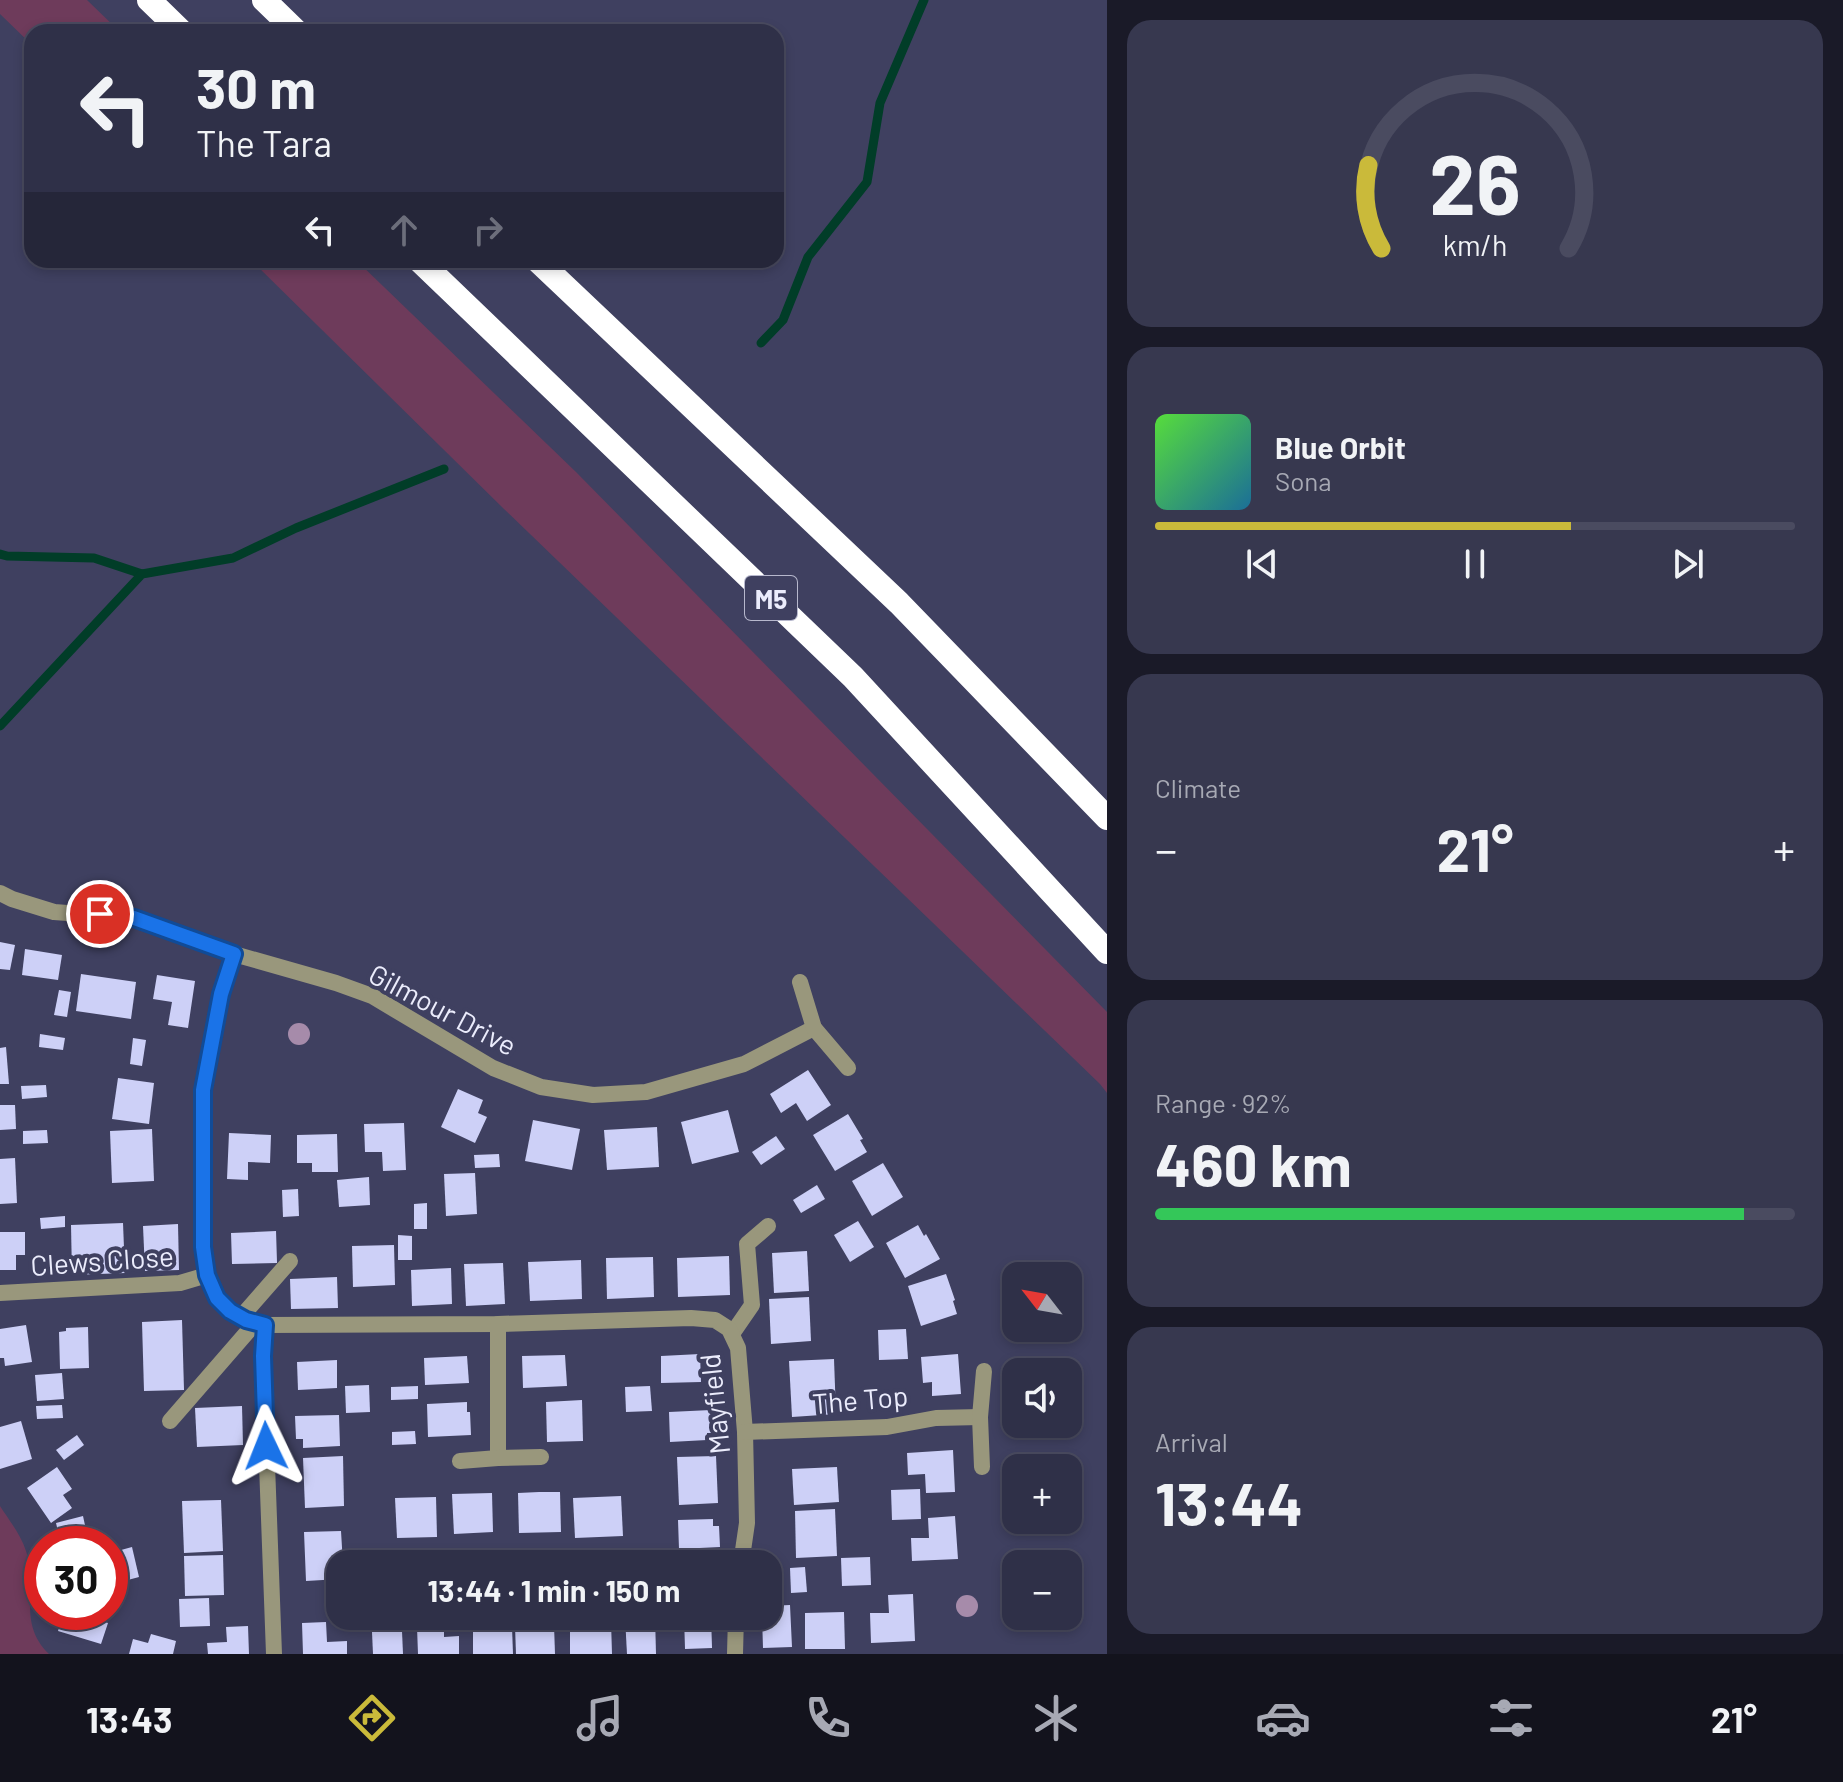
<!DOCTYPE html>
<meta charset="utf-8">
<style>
body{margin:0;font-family:Barlow,sans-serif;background:#37384f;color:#f1f3f6;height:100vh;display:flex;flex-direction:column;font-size:30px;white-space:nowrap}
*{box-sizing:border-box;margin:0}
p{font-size:26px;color:#a7a9b4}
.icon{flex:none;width:44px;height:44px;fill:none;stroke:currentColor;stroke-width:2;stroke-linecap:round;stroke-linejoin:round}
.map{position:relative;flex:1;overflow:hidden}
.side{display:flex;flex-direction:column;gap:20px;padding:20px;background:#1a1a28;width:736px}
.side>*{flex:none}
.guide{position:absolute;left:24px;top:24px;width:760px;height:244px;border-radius:24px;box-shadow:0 4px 12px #0003,0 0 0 2px #4a4b60;background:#2f3048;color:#f1f3f6;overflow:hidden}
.needle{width:52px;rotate:301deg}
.buttons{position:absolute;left:1002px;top:1262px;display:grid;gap:16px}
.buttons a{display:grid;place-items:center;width:80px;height:80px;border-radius:16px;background:#2f3048;box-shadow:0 4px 12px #0003,0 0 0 2px #4a4b60;font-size:40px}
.speed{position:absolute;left:24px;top:1526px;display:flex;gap:16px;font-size:40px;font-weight:700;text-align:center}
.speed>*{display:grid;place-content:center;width:104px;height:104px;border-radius:50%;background:#2f3048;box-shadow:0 4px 12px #0003,0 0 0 2px #4a4b60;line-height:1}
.speed .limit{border:12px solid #d22;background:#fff;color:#111}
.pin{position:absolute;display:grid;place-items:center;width:68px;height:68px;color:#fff;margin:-34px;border:4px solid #fff;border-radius:50%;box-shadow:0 2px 8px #0007}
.me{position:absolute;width:88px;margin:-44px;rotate:358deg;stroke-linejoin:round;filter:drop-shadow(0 0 6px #0008)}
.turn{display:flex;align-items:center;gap:28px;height:168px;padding:0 40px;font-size:36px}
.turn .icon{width:104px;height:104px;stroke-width:2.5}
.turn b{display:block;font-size:56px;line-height:68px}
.lanes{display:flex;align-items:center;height:76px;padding:0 40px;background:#0003;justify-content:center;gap:40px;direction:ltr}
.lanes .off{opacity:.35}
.big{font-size:60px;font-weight:700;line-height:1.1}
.side .widget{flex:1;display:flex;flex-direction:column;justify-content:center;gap:12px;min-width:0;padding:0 28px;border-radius:24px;background:#37384f}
.side .dial{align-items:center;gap:0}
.dial svg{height:208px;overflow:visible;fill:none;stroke:#4a4b60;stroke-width:7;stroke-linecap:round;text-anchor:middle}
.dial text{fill:#f1f3f6;stroke:none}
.song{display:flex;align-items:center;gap:24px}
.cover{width:96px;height:96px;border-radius:12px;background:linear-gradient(135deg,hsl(110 70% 55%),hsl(200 70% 35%))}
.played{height:8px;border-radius:4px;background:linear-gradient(90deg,#caba3a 65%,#4a4b60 65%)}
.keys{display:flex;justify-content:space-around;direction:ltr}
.heat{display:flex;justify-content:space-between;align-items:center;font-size:44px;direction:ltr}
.charge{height:12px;border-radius:6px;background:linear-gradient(90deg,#34c759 92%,#4a4b60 0)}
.trip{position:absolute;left:326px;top:1550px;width:456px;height:80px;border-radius:24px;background:#2f3048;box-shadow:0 4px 12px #0003,0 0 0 2px #4a4b60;font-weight:700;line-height:80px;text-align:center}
.tab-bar{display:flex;height:128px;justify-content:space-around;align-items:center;background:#13131d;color:#a7a9b4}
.tab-bar .icon{width:56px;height:56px}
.tab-bar .current{color:#caba3a}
.tab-bar b{font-size:36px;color:#f1f3f6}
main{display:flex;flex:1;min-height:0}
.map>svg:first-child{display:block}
.green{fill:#6e3b5b}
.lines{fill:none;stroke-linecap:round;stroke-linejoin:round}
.stream{stroke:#013d28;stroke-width:9}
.building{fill:#cdd0f7}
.lane{stroke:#99977c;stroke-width:16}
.street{stroke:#99977c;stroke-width:16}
.highway{stroke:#fff;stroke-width:24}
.tree{fill:#a68baa}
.route-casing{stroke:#114b97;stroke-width:20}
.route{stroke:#1a73e8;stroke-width:14}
.labels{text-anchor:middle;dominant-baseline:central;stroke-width:8;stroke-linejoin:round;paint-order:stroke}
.shield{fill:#3f4060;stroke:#b7b8cd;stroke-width:2}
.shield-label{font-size:26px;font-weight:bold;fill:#ebecfc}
.street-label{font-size:28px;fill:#ebecfc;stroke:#3f4060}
</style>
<main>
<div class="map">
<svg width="1107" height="1654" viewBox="0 0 1107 1654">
<rect width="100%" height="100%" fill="#3f4060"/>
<g class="green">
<polygon points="0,0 87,0 120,32 32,32 32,45 0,14"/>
<polygon points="251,260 356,260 576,472 1107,1012 1107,1093 1100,1084 504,509"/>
<path d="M0,1506C9,1520 21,1535 26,1551C39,1587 16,1622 49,1654H0Z"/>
</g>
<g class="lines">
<g class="stream">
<polyline points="761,343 783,320 808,257 867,182 880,103 924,0"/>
<polyline points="0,554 7,556 94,558 142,574"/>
<polyline points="0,726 142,574 233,558 296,528 444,469"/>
</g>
</g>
<g class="building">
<polygon points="0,942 15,945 10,970 0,969"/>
<polygon points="25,949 62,955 58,980 22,975"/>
<polygon points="81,974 136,982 131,1019 76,1011"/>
<polygon points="157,975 195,981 188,1028 168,1025 172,1002 153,999"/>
<polygon points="59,990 71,992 67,1017 54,1015"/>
<polygon points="40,1034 65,1038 63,1050 39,1047"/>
<polygon points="133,1038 146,1040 142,1066 130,1064"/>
<polygon points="6,1047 9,1084 0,1084 0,1048"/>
<polygon points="808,1070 831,1105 807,1121 796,1103 781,1113 770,1094"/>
<polygon points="118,1078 154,1083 149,1124 112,1119"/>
<polygon points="46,1085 47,1097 22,1099 21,1086"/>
<polygon points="458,1089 483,1100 478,1113 487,1117 475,1143 441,1127"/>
<polygon points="0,1105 15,1105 16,1129 0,1130"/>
<polygon points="728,1110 739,1152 692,1164 681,1122"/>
<polygon points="848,1114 863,1139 860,1140 867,1152 835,1171 813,1135"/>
<polygon points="533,1120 580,1129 572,1170 525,1161"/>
<polygon points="404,1123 406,1170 383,1171 382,1152 365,1152 364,1124"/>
<polygon points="657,1127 659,1167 607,1170 604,1130"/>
<polygon points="152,1129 154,1181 112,1183 110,1131"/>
<polygon points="47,1130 48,1143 23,1144 23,1131"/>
<polygon points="229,1133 271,1135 270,1163 248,1162 248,1180 227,1179"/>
<polygon points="337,1134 338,1172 312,1172 312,1163 297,1163 297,1135"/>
<polygon points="776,1136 785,1149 761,1165 752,1152"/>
<polygon points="499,1154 500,1167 475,1168 474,1155"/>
<polygon points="15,1158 17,1203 0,1204 0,1159"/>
<polygon points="883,1163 903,1197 872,1216 852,1181"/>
<polygon points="475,1173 477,1214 446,1216 444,1174"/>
<polygon points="369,1177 370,1205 339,1207 337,1180"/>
<polygon points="817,1185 825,1199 801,1213 793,1200"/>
<polygon points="298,1189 299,1216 283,1217 282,1190"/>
<polygon points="427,1203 427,1229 414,1229 414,1204"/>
<polygon points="65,1216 65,1227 41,1229 40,1218"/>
<polygon points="858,1221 874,1247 850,1262 834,1235"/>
<polygon points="123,1223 125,1273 72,1275 71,1225"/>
<polygon points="178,1224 179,1270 145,1271 143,1226"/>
<polygon points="918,1225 924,1236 926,1234 940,1259 905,1278 886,1243"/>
<polygon points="276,1231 277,1263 232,1264 231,1233"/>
<polygon points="0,1232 25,1232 25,1255 16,1255 16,1270 0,1270"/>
<polygon points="398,1235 412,1236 412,1260 398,1260"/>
<polygon points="394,1245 395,1285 353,1287 352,1246"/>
<polygon points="807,1251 809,1291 774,1293 772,1253"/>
<polygon points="729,1256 730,1295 678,1297 677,1258"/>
<polygon points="653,1257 654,1297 607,1299 606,1258"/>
<polygon points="581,1260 582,1299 530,1301 528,1262"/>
<polygon points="503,1263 505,1304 466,1306 464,1264"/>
<polygon points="451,1268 452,1304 412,1306 411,1270"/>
<polygon points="946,1274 955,1300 953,1301 957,1314 921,1326 908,1286"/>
<polygon points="337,1277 338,1308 291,1309 290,1279"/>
<polygon points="809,1297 811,1341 771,1344 769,1299"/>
<polygon points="182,1320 184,1390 144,1391 142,1322"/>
<polygon points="26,1325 32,1362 5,1366 4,1358 0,1358 0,1329"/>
<polygon points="88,1327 89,1368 60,1369 59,1332 66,1331 66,1328"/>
<polygon points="906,1329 908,1359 879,1360 878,1330"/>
<polygon points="700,1354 701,1382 661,1383 661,1356"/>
<polygon points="958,1354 961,1394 932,1396 932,1382 923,1383 921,1357"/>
<polygon points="565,1355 567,1386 523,1388 522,1356"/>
<polygon points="467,1356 469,1383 425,1385 424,1358"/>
<polygon points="834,1359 836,1414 792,1417 789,1361"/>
<polygon points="337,1360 337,1388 298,1390 297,1362"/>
<polygon points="62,1373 64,1399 37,1401 35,1375"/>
<polygon points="369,1385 370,1412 346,1413 345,1386"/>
<polygon points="418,1386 418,1399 391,1400 391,1387"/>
<polygon points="650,1386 652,1411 626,1412 625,1387"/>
<polygon points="582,1400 583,1441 547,1442 546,1402"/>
<polygon points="467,1402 467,1412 470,1412 471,1435 428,1437 427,1404"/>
<polygon points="62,1405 63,1418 37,1419 36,1406"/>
<polygon points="242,1406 243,1445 197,1447 195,1408"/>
<polygon points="711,1410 712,1433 707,1433 707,1440 670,1442 669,1412"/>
<polygon points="339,1415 340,1446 303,1448 303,1439 296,1439 295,1416"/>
<polygon points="21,1421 32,1459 0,1469 0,1427"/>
<polygon points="415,1431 416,1444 392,1445 392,1432"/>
<polygon points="77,1435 84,1445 64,1460 56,1450"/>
<polygon points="953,1450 955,1492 926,1493 925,1474 908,1475 907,1453"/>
<polygon points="343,1456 344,1506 305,1508 303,1458"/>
<polygon points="716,1456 718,1503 679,1505 677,1457"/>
<polygon points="57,1467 72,1489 63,1495 72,1508 51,1523 27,1488"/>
<polygon points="837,1467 839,1502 794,1505 792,1469"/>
<polygon points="920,1489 921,1519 892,1520 891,1490"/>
<polygon points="539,1492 560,1492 561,1532 519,1533 518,1493"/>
<polygon points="492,1493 493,1532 454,1534 452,1494"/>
<polygon points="621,1496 623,1536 575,1538 573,1498"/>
<polygon points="436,1497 437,1537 397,1538 395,1498"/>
<polygon points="221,1500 223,1551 184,1553 182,1501"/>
<polygon points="835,1509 837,1556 796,1558 795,1511"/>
<polygon points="83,1516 86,1530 94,1528 98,1544 61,1544 56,1523"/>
<polygon points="955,1516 958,1559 912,1561 911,1538 929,1538 928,1518"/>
<polygon points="713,1519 713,1526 719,1526 720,1547 679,1549 678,1520"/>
<polygon points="341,1531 343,1564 340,1564 340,1579 306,1581 304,1532"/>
<polygon points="132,1547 139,1577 113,1584 110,1573 110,1553"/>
<polygon points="671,1553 672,1564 646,1564 646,1554"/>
<polygon points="223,1555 224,1595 185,1596 184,1556"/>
<polygon points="870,1557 871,1585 842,1586 841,1558"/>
<polygon points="805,1567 807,1592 791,1593 790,1568"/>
<polygon points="913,1594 915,1641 871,1643 870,1613 889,1613 888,1595"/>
<polygon points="209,1598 210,1626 180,1627 179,1599"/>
<polygon points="790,1605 792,1647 763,1648 762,1616 768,1616 768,1606"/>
<polygon points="64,1612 92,1612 91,1617 108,1623 101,1644 58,1631"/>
<polygon points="844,1612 845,1649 805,1649 805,1613"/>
<polygon points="655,1616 656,1654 627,1654 625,1617"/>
<polygon points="684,1616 711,1616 712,1648 685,1649"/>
<polygon points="611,1621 612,1654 570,1654 570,1632 583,1632 583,1622"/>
<polygon points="326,1622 327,1642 347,1641 347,1654 303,1654 302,1623"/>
<polygon points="444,1625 444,1637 459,1636 459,1654 418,1654 417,1627"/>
<polygon points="554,1625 555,1654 516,1654 515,1626"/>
<polygon points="248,1626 249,1654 208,1654 207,1643 227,1642 226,1627"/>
<polygon points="512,1627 513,1654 473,1654 473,1628"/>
<polygon points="402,1631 403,1654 373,1654 372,1632"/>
<polygon points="151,1634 176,1641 173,1654 129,1654 133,1639 148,1643"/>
</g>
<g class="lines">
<g class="lane">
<polyline points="241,1317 290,1261"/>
<polyline points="732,1334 752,1305 747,1244 768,1226"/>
<polyline points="170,1421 256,1322"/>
</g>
<g class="street">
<polyline points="0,893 12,899 54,912 134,918 234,954 336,983 372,996 493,1068 541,1087 593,1095 646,1092 744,1064 814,1028"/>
<polyline points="234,954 221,994 203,1090 203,1247 207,1275 217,1298 230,1311 246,1320 265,1325 498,1324 691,1318 715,1320 729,1329 738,1348 745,1432 747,1523 741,1564"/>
<polyline points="800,982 814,1028 848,1068"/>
<polyline points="0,1293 180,1283 207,1275"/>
<polyline points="265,1325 263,1356 274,1654"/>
<polyline points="745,1432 887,1427 936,1418 980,1417"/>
<polyline points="498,1458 498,1324"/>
<polyline points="460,1461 498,1458 541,1457"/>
<polyline points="982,1467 980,1417 984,1371"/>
<polyline points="735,1654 736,1616"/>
</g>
<g class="highway">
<polyline points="149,0 182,32"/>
<polyline points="264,0 297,32"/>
<polyline points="419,260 853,677 1107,952"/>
<polyline points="537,260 899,603 1107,818"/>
</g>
</g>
<g class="tree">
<circle cx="299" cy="1034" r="11"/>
<circle cx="967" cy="1606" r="11"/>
</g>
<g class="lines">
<defs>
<polyline id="route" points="100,914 134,918 234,954 221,994 203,1090 203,1247 207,1275 217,1298 230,1311 246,1320 265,1325 263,1356 266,1446"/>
</defs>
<use href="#route" class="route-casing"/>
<use href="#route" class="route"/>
</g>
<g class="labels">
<rect class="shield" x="745" y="576" width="52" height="44" rx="6"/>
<g class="shield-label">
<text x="771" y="598">M5</text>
</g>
<g class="street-label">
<text transform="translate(443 1009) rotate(28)">Gilmour Drive</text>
<text transform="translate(102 1260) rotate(-4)">Clews Close</text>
<text transform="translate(860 1399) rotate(-5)">The Top</text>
<text transform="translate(714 1404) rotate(-96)">Mayfield</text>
</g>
</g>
</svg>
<div class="buttons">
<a><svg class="needle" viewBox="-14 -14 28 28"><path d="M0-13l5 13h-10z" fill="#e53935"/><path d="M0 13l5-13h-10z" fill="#a7a9b4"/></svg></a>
<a><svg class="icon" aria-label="sound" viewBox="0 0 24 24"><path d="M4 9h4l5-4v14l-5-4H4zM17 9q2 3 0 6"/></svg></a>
<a>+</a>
<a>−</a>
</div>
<div class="speed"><div class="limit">30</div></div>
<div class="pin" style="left:100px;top:914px;background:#d93025"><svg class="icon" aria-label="arrive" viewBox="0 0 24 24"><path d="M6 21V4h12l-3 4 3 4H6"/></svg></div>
<svg class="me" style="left:266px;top:1446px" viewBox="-20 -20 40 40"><path d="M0-17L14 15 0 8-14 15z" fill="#1a73e8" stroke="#fff" stroke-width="4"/></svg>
<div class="trip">13:44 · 1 min · 150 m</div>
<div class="guide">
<div class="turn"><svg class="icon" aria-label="left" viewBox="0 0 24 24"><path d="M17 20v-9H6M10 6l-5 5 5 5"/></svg><div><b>30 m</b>The Tara</div></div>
<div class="lanes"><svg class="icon" aria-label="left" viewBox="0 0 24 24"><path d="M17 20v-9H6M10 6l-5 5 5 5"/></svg><svg class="icon off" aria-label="ahead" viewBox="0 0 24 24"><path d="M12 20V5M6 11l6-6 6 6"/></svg><svg class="icon off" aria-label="right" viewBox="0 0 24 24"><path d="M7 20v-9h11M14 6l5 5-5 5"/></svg></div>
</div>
</div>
<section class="side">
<div class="widget dial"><svg viewBox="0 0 100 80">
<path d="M14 69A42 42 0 1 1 86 69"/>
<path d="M14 69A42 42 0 0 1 9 37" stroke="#caba3a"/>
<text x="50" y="56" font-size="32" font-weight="700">26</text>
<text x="50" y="72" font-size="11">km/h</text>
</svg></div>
<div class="widget">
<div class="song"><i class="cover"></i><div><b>Blue Orbit</b><p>Sona</p></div></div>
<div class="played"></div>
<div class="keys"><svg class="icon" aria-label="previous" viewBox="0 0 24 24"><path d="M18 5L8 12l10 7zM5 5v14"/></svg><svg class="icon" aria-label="pause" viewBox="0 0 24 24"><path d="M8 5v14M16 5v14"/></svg><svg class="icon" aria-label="next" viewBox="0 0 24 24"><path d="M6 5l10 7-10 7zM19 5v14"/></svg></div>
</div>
<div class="widget"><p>Climate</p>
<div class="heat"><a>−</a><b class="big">21°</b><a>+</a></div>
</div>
<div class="widget"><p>Range · 92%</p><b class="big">460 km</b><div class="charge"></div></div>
<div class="widget"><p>Arrival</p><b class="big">13:44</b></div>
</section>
</main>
<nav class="tab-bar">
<b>13:43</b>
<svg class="icon current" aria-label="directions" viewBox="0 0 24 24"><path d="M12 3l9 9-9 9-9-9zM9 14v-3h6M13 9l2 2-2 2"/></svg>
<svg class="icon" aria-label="music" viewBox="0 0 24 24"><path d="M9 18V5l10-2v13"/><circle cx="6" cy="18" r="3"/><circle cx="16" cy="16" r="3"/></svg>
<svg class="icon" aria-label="phone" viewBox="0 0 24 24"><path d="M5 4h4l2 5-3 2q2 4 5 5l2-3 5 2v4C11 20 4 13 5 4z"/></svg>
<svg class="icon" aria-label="climate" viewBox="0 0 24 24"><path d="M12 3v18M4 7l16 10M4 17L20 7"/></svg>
<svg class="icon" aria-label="car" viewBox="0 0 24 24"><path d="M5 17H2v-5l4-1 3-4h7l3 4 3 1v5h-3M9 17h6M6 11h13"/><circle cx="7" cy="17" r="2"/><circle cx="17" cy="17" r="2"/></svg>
<svg class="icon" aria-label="filters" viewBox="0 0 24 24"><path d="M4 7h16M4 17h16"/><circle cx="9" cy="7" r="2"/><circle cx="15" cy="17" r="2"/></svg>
<b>21°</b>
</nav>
